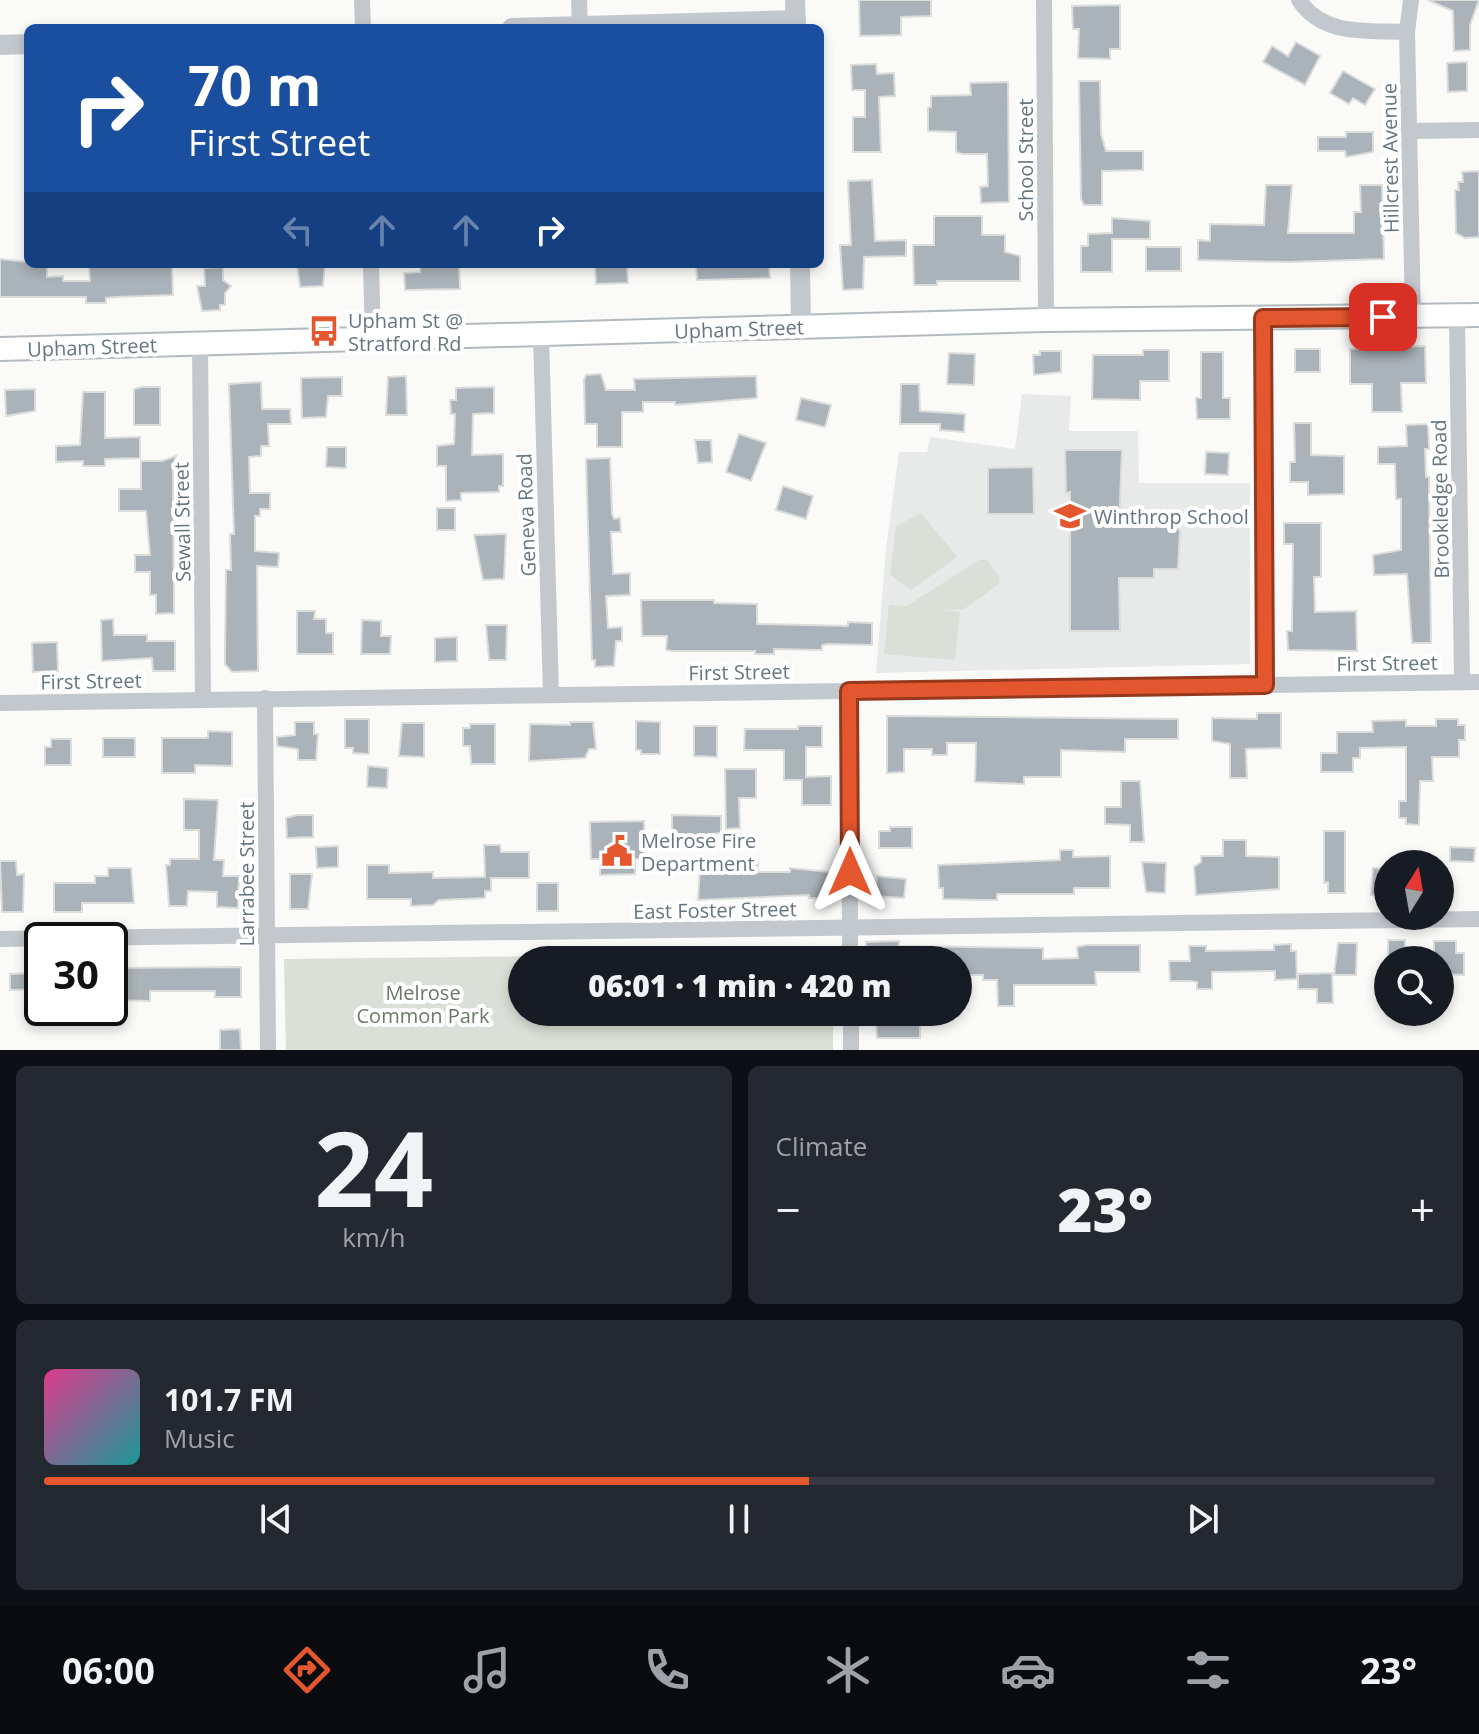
<!DOCTYPE html>
<meta charset="utf-8">
<style>
body{margin:0;font-family:"Open Sans",sans-serif;background:#242831;color:#f1f3f6;height:100vh;display:flex;flex-direction:column;font-size:30px;white-space:nowrap}
*{box-sizing:border-box;margin:0}
p{font-size:26px;color:#9ea1a6}
.icon{flex:none;width:44px;height:44px;fill:none;stroke:currentColor;stroke-width:2;stroke-linecap:round;stroke-linejoin:round}
.map{position:relative;height:1050px;overflow:hidden}
.details{display:flex;flex-direction:column;gap:16px;padding:16px;background:#0d0f14;flex:1}
.details>*{flex:none}
.top-card{position:absolute;left:24px;top:24px;width:800px;height:244px;border-radius:12px;box-shadow:0 4px 12px #0003;background:#1a4fa0;color:#fff;overflow:hidden}
.needle{width:52px;rotate:11deg}
.controls{position:absolute;left:1374px;top:850px;display:grid;gap:16px}
.controls a{display:grid;place-items:center;width:80px;height:80px;border-radius:50%;background:#171b24;box-shadow:0 4px 12px #0003;font-size:40px}
.speed{position:absolute;left:24px;top:922px;display:flex;gap:16px;font-size:40px;font-weight:700;text-align:center}
.speed>*{display:grid;place-content:center;width:104px;height:104px;border-radius:50%;background:#171b24;box-shadow:0 4px 12px #0003;line-height:1}
.speed .limit{border:4px solid #111;border-radius:12px;background:#fff;color:#111}
.pin{position:absolute;display:grid;place-items:center;width:68px;height:68px;color:#fff;margin:-34px;border-radius:16px;box-shadow:0 4px 12px #0006}
.me{position:absolute;width:88px;margin:-44px;rotate:0deg;stroke-linejoin:round;filter:drop-shadow(0 0 6px #0008)}
.turn{display:flex;align-items:center;gap:28px;height:168px;padding:0 32px;font-size:36px}
.turn .icon{width:104px;height:104px;stroke-width:2.5}
.turn b{display:block;font-size:56px;line-height:68px}
.lanes{display:flex;align-items:center;height:76px;padding:0 32px;background:#0003;justify-content:center;gap:40px;direction:ltr}
.lanes .off{opacity:.35}
.big{font-size:60px;font-weight:800;line-height:1.1}
.details .card{flex:1;display:flex;flex-direction:column;justify-content:center;gap:12px;min-width:0;padding:0 28px;border-radius:12px;background:#242831}
.details .dial{align-items:center;gap:0}
.dial b{font-size:104px;line-height:1}
.song{display:flex;align-items:center;gap:24px}
.cover{width:96px;height:96px;border-radius:12px;background:linear-gradient(135deg,hsl(330 70% 55%),hsl(180 70% 35%))}
.played{height:8px;border-radius:4px;background:linear-gradient(90deg,#e4572e 55%,#363941 55%)}
.keys{display:flex;justify-content:space-around;direction:ltr}
.heat{display:flex;justify-content:space-between;align-items:center;font-size:44px;direction:ltr}
.details .tiles{flex:1;display:grid;gap:16px;grid-template-columns:1fr 1fr}
.card:last-child{grid-column:span 2}
.trip{position:absolute;left:508px;top:946px;width:464px;height:80px;border-radius:40px;background:#171b24;box-shadow:0 4px 12px #0003;font-weight:800;line-height:80px;text-align:center}
.menu{display:flex;height:128px;justify-content:space-around;align-items:center;background:#090b0e;color:#9ea1a6}
.menu .icon{width:56px;height:56px}
.menu .current{color:#e4572e}
.menu b{font-size:36px;color:#f1f3f6}
.map>svg:first-child{display:block}
.built{fill:#e8e9e9}
.green{fill:#dadfd7}
.building{fill:#aab3b9;stroke:#dcdcda;stroke-width:2}
.lines{fill:none;stroke-linecap:round;stroke-linejoin:round}
.secondary-casing{stroke:#b3babf;stroke-width:26}
.minor{stroke:#c3c8cc;stroke-width:16}
.tertiary{stroke:#c3c8cc;stroke-width:20}
.secondary{stroke:#fff;stroke-width:22}
.route-casing{stroke:#94391e;stroke-width:20}
.route{stroke:#e4572e;stroke-width:14}
.labels{text-anchor:middle;dominant-baseline:central;stroke-width:8;stroke-linejoin:round;paint-order:stroke}
.street-label{font-size:20px;fill:#657683;stroke:#fff}
.poi-label{font-size:20px;fill:#657683;stroke:#fff;text-anchor:start}
.park-label{font-size:20px;fill:#687a64;stroke:#fff}
</style>
<div class="map">
<svg width="1479" height="1050" viewBox="0 0 1479 1050">
<rect width="100%" height="100%" fill="#fafaf8"/>
<polygon class="built" points="1022,394 1071,396 1069,431 1138,431 1139,483 1250,483 1250,664 876,673 886,549 899,452 927,452 930,437 1015,449"/>
<g class="green">
<polygon points="921,513 957,557 911,590 890,574 896,526"/>
<polygon points="979,560 987,560 1000,578 999,584 964,609 944,610 960,612 955,660 884,654 889,605 907,606"/>
<polygon points="832,953 832,960 522,960 522,1012 833,1012 833,1050 286,1050 284,959"/>
</g>
<g class="building">
<polygon points="859,0 931,0 931,16 901,17 901,35 860,36"/>
<polygon points="1428,0 1479,0 1470,25 1470,50 1454,51 1453,11"/>
<polygon points="1120,5 1120,49 1110,49 1110,59 1078,58 1079,29 1073,29 1072,6"/>
<polygon points="1296,42 1320,56 1305,85 1263,62 1272,46 1288,56"/>
<polygon points="1467,62 1467,91 1448,92 1447,63"/>
<polygon points="876,64 877,74 894,73 895,96 879,97 881,152 853,152 853,117 865,117 865,90 852,90 851,65"/>
<polygon points="1343,71 1375,89 1365,105 1353,98 1349,104 1330,93"/>
<polygon points="1079,81 1100,81 1101,134 1106,151 1143,151 1143,170 1102,171 1102,205 1084,205 1081,199"/>
<polygon points="1008,82 1009,202 981,203 980,187 988,186 987,154 962,154 956,152 956,132 928,131 928,108 931,107 931,96 971,95 970,83"/>
<polygon points="1346,132 1373,132 1373,152 1346,157 1345,151 1318,151 1318,137 1346,137"/>
<polygon points="1479,171 1479,237 1465,238 1456,233 1455,190 1459,190 1458,182 1463,182 1462,172"/>
<polygon points="872,180 875,241 906,240 906,256 864,257 863,289 843,290 840,245 851,245 848,181"/>
<polygon points="1266,185 1292,185 1288,233 1354,233 1354,212 1361,212 1360,185 1382,185 1384,259 1288,262 1198,260 1198,240 1210,241 1210,224 1264,225"/>
<polygon points="934,216 982,216 982,235 1005,235 1005,252 1020,256 1020,281 937,281 937,285 914,285 913,245 934,245"/>
<polygon points="1112,218 1150,221 1150,239 1112,239 1112,272 1081,272 1081,246 1088,246 1088,234 1112,233"/>
<rect x="1146" y="247" width="35" height="24"/>
<polygon points="0,259 47,264 47,277 63,276 63,281 90,281 89,267 95,264 172,265 173,295 116,297 106,298 106,303 86,303 86,297 0,297"/>
<polygon points="297,264 325,264 323,286 300,287"/>
<polygon points="420,264 459,264 460,289 405,290 404,273 420,272"/>
<polygon points="595,264 627,264 628,283 596,284"/>
<polygon points="696,264 769,264 770,278 697,280"/>
<polygon points="223,267 223,280 231,286 225,293 225,305 220,305 220,310 202,311 197,286 205,286 204,268"/>
<polygon points="1425,346 1426,383 1401,383 1402,412 1372,412 1372,384 1350,384 1350,349"/>
<rect x="1295" y="349" width="25" height="23"/>
<polygon points="1143,350 1169,350 1169,381 1140,381 1140,400 1092,399 1093,355 1143,355"/>
<polygon points="1040,351 1061,351 1061,372 1034,375 1033,355 1040,355"/>
<polygon points="1201,352 1223,352 1223,398 1230,398 1230,419 1197,419 1196,398 1201,398"/>
<polygon points="949,353 975,354 974,385 947,384"/>
<polygon points="601,374 606,390 635,390 634,379 756,376 757,398 675,405 675,402 643,402 643,412 622,412 622,447 597,447 597,424 585,424 584,380 586,375"/>
<polygon points="406,376 407,415 386,415 388,377"/>
<polygon points="342,377 342,396 328,396 326,417 302,418 301,378"/>
<polygon points="261,382 262,409 290,409 291,424 268,424 269,446 261,446 261,456 249,457 250,493 270,493 270,509 260,509 260,516 255,516 255,551 279,553 278,567 257,566 258,671 232,672 225,664 225,650 226,570 231,570 230,534 234,534 229,384"/>
<polygon points="901,384 919,384 920,411 965,414 964,432 940,430 940,424 900,424"/>
<polygon points="142,387 160,387 160,425 134,425 134,389"/>
<polygon points="494,387 494,413 473,414 472,455 503,454 503,486 499,486 499,492 461,493 461,500 446,501 446,466 437,466 437,446 454,444 455,414 451,414 450,400 456,400 456,388"/>
<polygon points="35,389 35,411 6,416 5,390"/>
<polygon points="83,392 105,392 105,438 140,437 140,458 105,459 105,466 83,466 83,461 56,462 56,446 80,445"/>
<polygon points="801,398 831,405 825,427 796,420"/>
<polygon points="1294,423 1311,423 1311,455 1344,456 1344,494 1308,495 1308,482 1290,482 1290,462 1295,462"/>
<polygon points="1428,424 1429,449 1425,449 1426,477 1429,477 1431,643 1412,643 1407,574 1374,575 1373,555 1401,550 1401,499 1396,499 1395,464 1378,464 1378,447 1407,446 1406,425"/>
<polygon points="739,434 766,443 751,481 726,472"/>
<polygon points="695,440 711,440 712,462 698,463"/>
<polygon points="327,447 346,447 346,468 326,467"/>
<polygon points="1065,450 1122,450 1119,527 1177,527 1180,531 1178,569 1154,569 1154,578 1119,578 1120,631 1070,631 1070,492 1066,493"/>
<polygon points="1206,452 1229,453 1228,475 1205,474"/>
<polygon points="176,456 173,470 174,613 156,614 156,595 150,595 150,572 135,572 135,555 150,555 146,511 119,511 119,489 141,489 141,461 162,461"/>
<polygon points="610,458 612,514 614,519 620,518 621,532 611,532 613,574 630,573 630,595 606,596 608,628 622,627 622,641 616,641 614,666 595,667 595,660 592,660 586,459"/>
<polygon points="1033,467 1034,514 988,514 988,468"/>
<polygon points="783,486 813,496 806,519 776,510"/>
<rect x="437" y="508" width="18" height="22"/>
<polygon points="1284,523 1321,523 1321,577 1314,577 1315,612 1356,611 1357,651 1288,650 1287,631 1292,631 1293,544 1284,544"/>
<polygon points="506,534 504,579 483,580 474,535"/>
<polygon points="641,600 714,600 714,603 757,604 757,624 848,626 848,622 872,623 872,645 829,644 822,645 822,650 774,649 774,654 755,654 755,651 672,651 666,650 667,636 642,636"/>
<polygon points="297,611 315,611 314,619 326,619 326,633 333,633 333,654 297,654"/>
<polygon points="113,619 114,635 147,635 147,641 175,641 175,671 153,671 152,658 102,661 101,620"/>
<polygon points="362,620 381,621 381,636 391,636 390,654 361,654"/>
<polygon points="486,625 507,625 506,660 489,660"/>
<polygon points="457,637 457,661 435,662 435,638"/>
<polygon points="57,642 58,671 33,672 32,643"/>
<polygon points="1257,713 1281,713 1281,748 1246,749 1247,778 1230,778 1230,744 1212,741 1212,718 1257,719"/>
<polygon points="887,716 1178,719 1178,739 1125,739 1125,752 1061,750 1061,777 1024,777 1024,784 975,782 976,743 947,743 947,755 932,755 932,749 904,749 904,772 887,773"/>
<polygon points="345,719 369,719 369,754 353,753 353,748 345,748"/>
<polygon points="1436,719 1458,719 1458,725 1465,725 1465,740 1459,740 1459,757 1432,757 1433,781 1420,781 1419,825 1406,824 1406,818 1399,818 1399,801 1406,801 1406,747 1360,748 1360,758 1353,758 1353,772 1321,772 1321,753 1337,753 1337,732 1373,732 1372,721 1406,720 1406,726 1436,726"/>
<polygon points="636,721 660,722 660,754 641,754 641,750 636,750"/>
<polygon points="295,722 314,722 314,734 318,734 316,760 298,760 298,749 277,746 277,737 295,735"/>
<polygon points="570,722 593,722 596,749 589,749 585,758 529,761 530,724 570,725"/>
<polygon points="402,723 424,723 424,757 399,756"/>
<polygon points="470,724 495,724 495,764 471,764 470,746 463,746 463,728 470,728"/>
<polygon points="694,726 717,726 717,757 694,756"/>
<polygon points="798,726 822,726 822,747 806,747 806,777 831,776 831,805 802,805 802,780 784,780 784,750 744,750 745,729 798,729"/>
<polygon points="208,731 232,732 232,766 195,765 195,773 162,773 162,738 208,738"/>
<rect x="103" y="738" width="32" height="19"/>
<polygon points="51,739 71,739 71,765 45,765 45,747 51,747"/>
<polygon points="368,766 388,768 387,788 367,787"/>
<polygon points="725,769 756,769 756,798 739,798 740,828 726,829"/>
<polygon points="1121,781 1140,781 1144,842 1130,842 1130,825 1105,824 1105,807 1121,807"/>
<polygon points="184,799 218,800 214,860 224,860 223,876 239,876 238,908 217,907 217,892 188,891 187,906 169,906 166,865 170,865 170,859 199,859 199,830 184,830"/>
<polygon points="297,815 313,815 313,837 287,838 286,818"/>
<polygon points="672,815 721,816 721,833 672,838"/>
<polygon points="644,821 645,859 635,859 635,874 600,875 600,859 591,859 590,822"/>
<polygon points="890,827 912,827 912,848 879,848 879,831 890,831"/>
<polygon points="1324,831 1345,831 1345,893 1328,893 1328,882 1324,883"/>
<polygon points="1223,840 1246,840 1246,856 1279,857 1279,889 1196,895 1194,867 1201,862 1201,856 1223,856"/>
<polygon points="484,845 500,845 501,852 529,852 529,878 491,878 491,891 485,891 485,898 439,900 433,905 411,906 411,899 367,899 367,865 389,865 389,873 433,872 433,878 485,877"/>
<polygon points="338,846 338,867 317,868 316,847"/>
<polygon points="1450,847 1475,848 1474,862 1450,861"/>
<polygon points="1060,850 1073,850 1073,857 1110,856 1110,888 1074,888 1074,894 997,894 997,900 979,900 943,899 943,888 939,888 938,865 1060,860"/>
<polygon points="0,861 16,861 17,875 24,874 23,912 2,912"/>
<polygon points="758,862 758,872 790,872 790,868 829,872 830,898 809,898 809,895 698,900 700,867 735,868 735,863"/>
<polygon points="1142,862 1166,863 1165,893 1146,892"/>
<polygon points="108,868 131,868 134,903 82,903 82,912 54,912 54,883 95,883 95,876 108,876"/>
<polygon points="1373,868 1388,869 1388,896 1371,895"/>
<polygon points="290,874 312,874 308,909 290,909"/>
<polygon points="877,876 906,879 904,898 875,896"/>
<rect x="537" y="883" width="21" height="28"/>
<rect x="1388" y="940" width="17" height="20"/>
<polygon points="899,941 899,946 1043,948 1043,959 1078,958 1077,947 1087,945 1140,945 1140,972 1095,972 1096,985 1014,985 1014,1006 998,1006 997,980 983,980 983,975 958,975 958,960 866,960 866,942"/>
<polygon points="1434,941 1456,941 1456,953 1464,953 1464,975 1440,974 1440,960 1434,960"/>
<polygon points="1338,943 1357,943 1356,975 1334,975"/>
<polygon points="1291,944 1291,951 1296,951 1297,979 1275,980 1275,971 1212,972 1212,989 1197,989 1197,982 1190,981 1170,981 1169,961 1190,961 1189,946 1206,946 1206,951 1274,950 1274,945"/>
<polygon points="241,967 241,997 215,997 215,991 150,991 150,1001 110,1000 110,968"/>
<polygon points="42,973 42,989 10,990 10,974"/>
<polygon points="1332,973 1333,1003 1317,1003 1317,989 1298,989 1298,974"/>
<polygon points="920,1018 920,1038 877,1038 876,1020"/>
<polygon points="240,1029 241,1050 220,1050 220,1030"/>
</g>
<g class="lines">
<defs>
<polyline id="secondary" points="0,349 1046,320 1479,315"/>
</defs>
<use href="#secondary" class="secondary-casing"/>
<g class="minor">
<polyline points="362,0 363,28"/>
<polyline points="579,0 580,26"/>
<polyline points="1044,0 1046,320"/>
<path d="M1299,0C1323,37 1368,30 1407,32"/>
<polyline points="1411,0 1407,32 1413,316"/>
<polyline points="1409,131 1479,130"/>
<polyline points="371,264 373,339"/>
<polyline points="1457,316 1462,682"/>
<polyline points="1263,318 1265,685"/>
<polyline points="541,334 551,695"/>
<polyline points="200,344 203,699"/>
<polyline points="849,691 850,960"/>
<polyline points="265,698 268,1050"/>
<polyline points="0,703 1479,682"/>
<polyline points="0,939 1479,919"/>
<polyline points="851,1012 851,1050"/>
</g>
<g class="tertiary">
<polyline points="795,0 796,28"/>
<polyline points="512,28 796,20"/>
<polyline points="0,45 28,44"/>
<polyline points="800,264 801,327"/>
</g>
<use href="#secondary" class="secondary"/>
</g>
<g class="lines">
<defs>
<polyline id="route" points="850,872 849,691 1265,685 1263,318 1383,317"/>
</defs>
<use href="#route" class="route-casing"/>
<use href="#route" class="route"/>
</g>
<defs>
<symbol id="bus-bare" viewBox="-9 -9 18 18"><path d="M-5-6H5V4H4V6H2V4H-2V6H-4V4H-5ZM-3.5-4V0h7V-4ZM-3.5 1.2v1.5H-2V1.2ZM2 1.2v1.5H3.5V1.2Z" fill="#e4572e" stroke="#fff" stroke-width="2.5" paint-order="stroke"/></symbol>
<symbol id="school-bare" viewBox="-9 -9 18 18"><path d="M0-5L7-2L0 1L-7-2ZM-4 1L0 2.5L4 1V4Q0 6-4 4Z" fill="#e4572e" stroke="#fff" stroke-width="2.5" paint-order="stroke"/></symbol>
<symbol id="civic-bare" viewBox="-9 -9 18 18"><path d="M-.6-6.5H3V-4.5H.6V-3L4-1V1h2V6H-6V1h2V-1L-.6-3ZM-1.2 2.5V6h2.4V2.5Z" fill="#e4572e" stroke="#fff" stroke-width="2.5" paint-order="stroke"/></symbol>
</defs>
<g fill-rule="evenodd">
<use href="#bus-bare" x="302" y="309" width="44" height="44"/>
<use href="#school-bare" x="1048" y="494" width="44" height="44"/>
<use href="#civic-bare" x="595" y="829" width="44" height="44"/>
</g>
<g class="labels">
<g class="street-label">
<text transform="translate(1390 158) rotate(-91)">Hillcrest Avenue</text>
<text transform="translate(1025 160) rotate(-90)">School Street</text>
<text transform="translate(739 329) rotate(-2)">Upham Street</text>
<text transform="translate(92 347) rotate(-2)">Upham Street</text>
<text transform="translate(1440 499) rotate(-91)">Brookledge Road</text>
<text transform="translate(526 515) rotate(-92)">Geneva Road</text>
<text transform="translate(182 522) rotate(-91)">Sewall Street</text>
<text transform="translate(1387 663) rotate(-1)">First Street</text>
<text transform="translate(739 672) rotate(-1)">First Street</text>
<text transform="translate(91 681) rotate(-1)">First Street</text>
<text transform="translate(246 874) rotate(-90)">Larrabee Street</text>
<text transform="translate(715 910) rotate(-1)">East Foster Street</text>
</g>
<g class="poi-label">
<text x="348" y="320">Upham St @<tspan x="348" dy="23">Stratford Rd</tspan></text>
<text x="1094" y="516">Winthrop School</text>
<text x="641" y="840">Melrose Fire<tspan x="641" dy="23">Department</tspan></text>
</g>
<g class="park-label">
<text x="423" y="992">Melrose<tspan x="423" dy="23">Common Park</tspan></text>
</g>
</g>
</svg>
<div class="controls">
<a><svg class="needle" viewBox="-14 -14 28 28"><path d="M0-13l5 13h-10z" fill="#e53935"/><path d="M0 13l5-13h-10z" fill="#9ea1a6"/></svg></a>
<a><svg class="icon" aria-label="search" viewBox="0 0 24 24"><circle cx="10" cy="10" r="6"/><path d="M15 15l6 6"/></svg></a>
</div>
<div class="speed"><div class="limit">30</div></div>
<div class="pin" style="left:1383px;top:317px;background:#d93025"><svg class="icon" aria-label="arrive" viewBox="0 0 24 24"><path d="M6 21V4h12l-3 4 3 4H6"/></svg></div>
<svg class="me" style="left:850px;top:872px" viewBox="-20 -20 40 40"><path d="M0-17L14 15 0 8-14 15z" fill="#e4572e" stroke="#fff" stroke-width="4"/></svg>
<div class="trip">06:01 · 1 min · 420 m</div>
<div class="top-card">
<div class="turn"><svg class="icon" aria-label="right" viewBox="0 0 24 24"><path d="M7 20v-9h11M14 6l5 5-5 5"/></svg><div><b>70 m</b>First Street</div></div>
<div class="lanes"><svg class="icon off" aria-label="left" viewBox="0 0 24 24"><path d="M17 20v-9H6M10 6l-5 5 5 5"/></svg><svg class="icon off" aria-label="ahead" viewBox="0 0 24 24"><path d="M12 20V5M6 11l6-6 6 6"/></svg><svg class="icon off" aria-label="ahead" viewBox="0 0 24 24"><path d="M12 20V5M6 11l6-6 6 6"/></svg><svg class="icon" aria-label="right" viewBox="0 0 24 24"><path d="M7 20v-9h11M14 6l5 5-5 5"/></svg></div>
</div>
</div>
<section class="details">
<div class="tiles">
<div class="card dial"><b>24</b><p>km/h</p></div>
<div class="card"><p>Climate</p>
<div class="heat"><a>−</a><b class="big">23°</b><a>+</a></div>
</div>
<div class="card">
<div class="song"><i class="cover"></i><div><b>101.7 FM</b><p>Music</p></div></div>
<div class="played"></div>
<div class="keys"><svg class="icon" aria-label="previous" viewBox="0 0 24 24"><path d="M18 5L8 12l10 7zM5 5v14"/></svg><svg class="icon" aria-label="pause" viewBox="0 0 24 24"><path d="M8 5v14M16 5v14"/></svg><svg class="icon" aria-label="next" viewBox="0 0 24 24"><path d="M6 5l10 7-10 7zM19 5v14"/></svg></div>
</div>
</div>
</section>
<nav class="menu">
<b>06:00</b>
<svg class="icon current" aria-label="directions" viewBox="0 0 24 24"><path d="M12 3l9 9-9 9-9-9zM9 14v-3h6M13 9l2 2-2 2"/></svg>
<svg class="icon" aria-label="music" viewBox="0 0 24 24"><path d="M9 18V5l10-2v13"/><circle cx="6" cy="18" r="3"/><circle cx="16" cy="16" r="3"/></svg>
<svg class="icon" aria-label="phone" viewBox="0 0 24 24"><path d="M5 4h4l2 5-3 2q2 4 5 5l2-3 5 2v4C11 20 4 13 5 4z"/></svg>
<svg class="icon" aria-label="climate" viewBox="0 0 24 24"><path d="M12 3v18M4 7l16 10M4 17L20 7"/></svg>
<svg class="icon" aria-label="car" viewBox="0 0 24 24"><path d="M5 17H2v-5l4-1 3-4h7l3 4 3 1v5h-3M9 17h6M6 11h13"/><circle cx="7" cy="17" r="2"/><circle cx="17" cy="17" r="2"/></svg>
<svg class="icon" aria-label="filters" viewBox="0 0 24 24"><path d="M4 7h16M4 17h16"/><circle cx="9" cy="7" r="2"/><circle cx="15" cy="17" r="2"/></svg>
<b>23°</b>
</nav>
